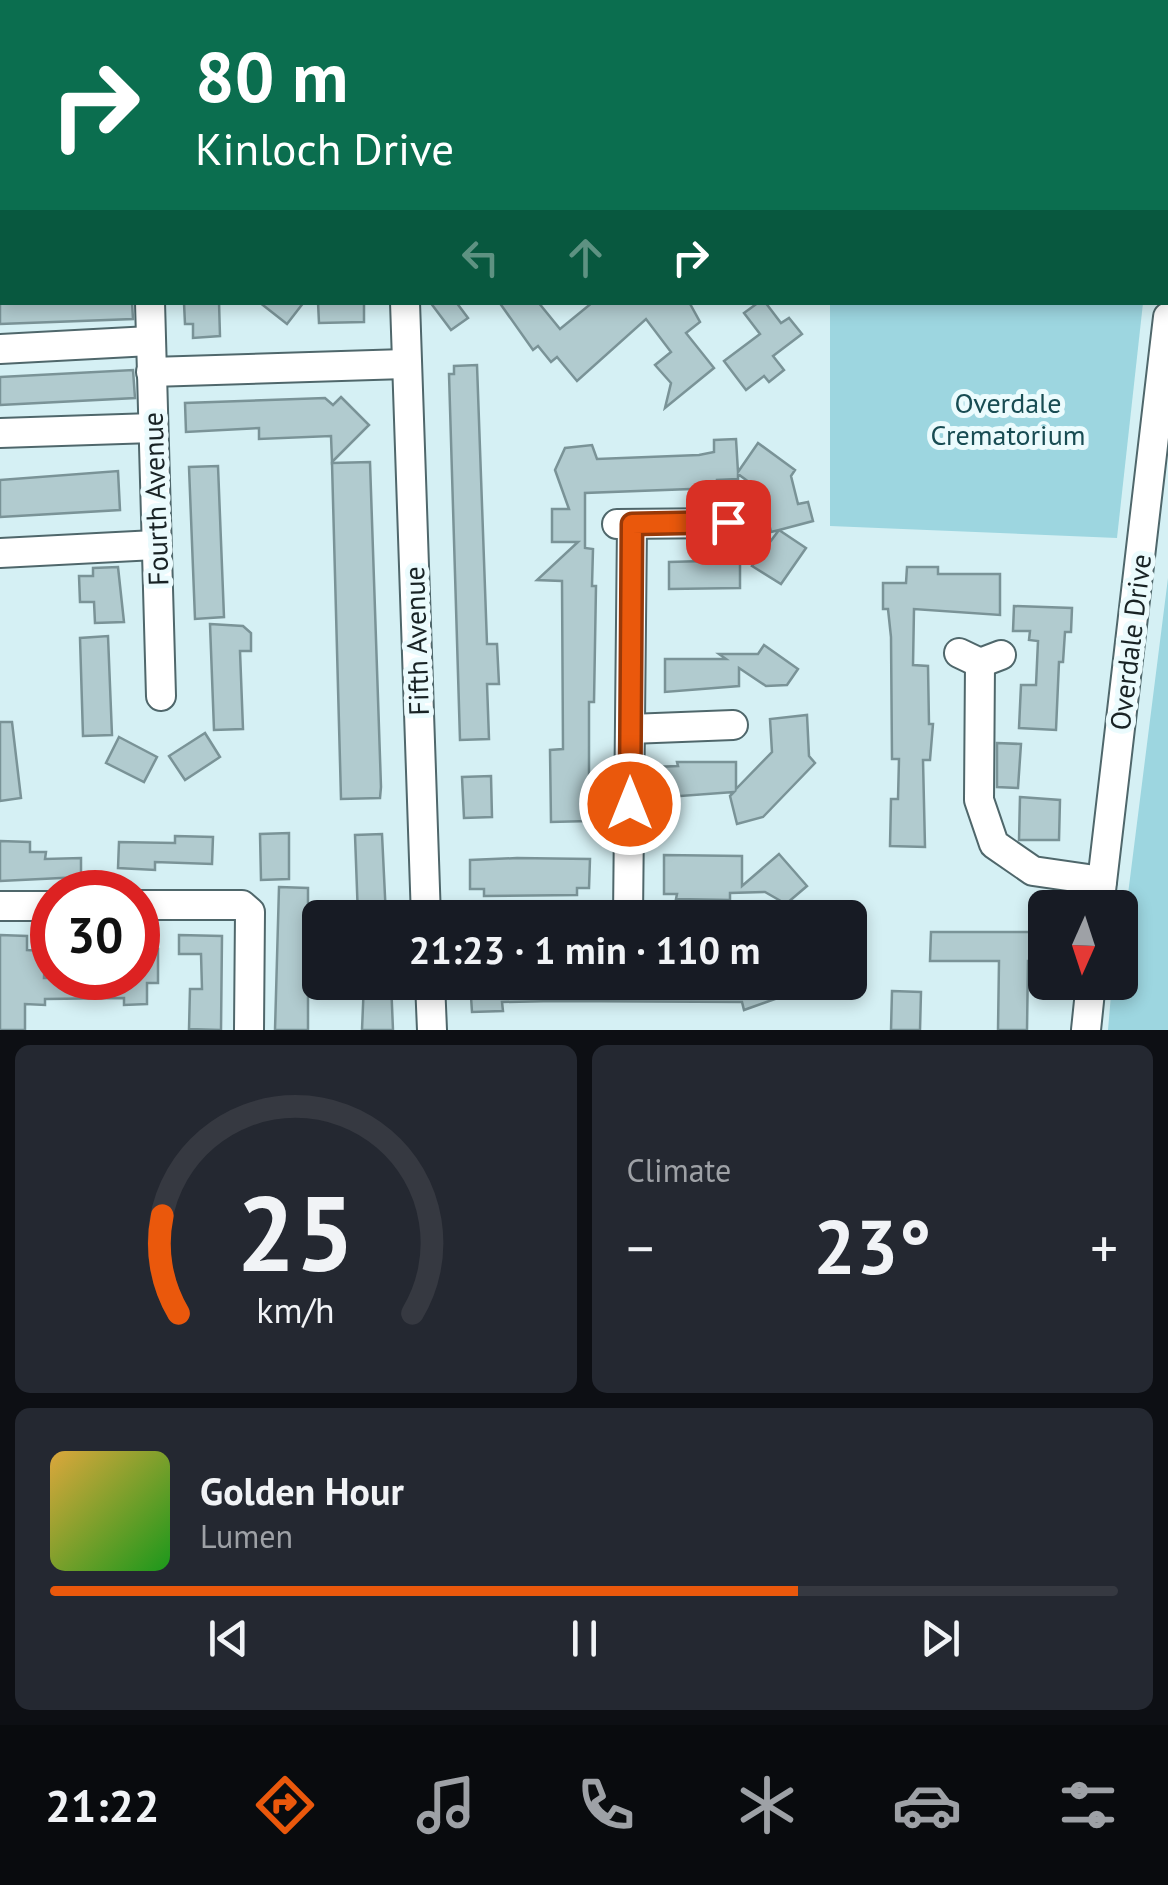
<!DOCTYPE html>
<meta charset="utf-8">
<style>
body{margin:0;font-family:"PT Sans",sans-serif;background:#242831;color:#f1f3f6;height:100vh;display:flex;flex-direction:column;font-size:38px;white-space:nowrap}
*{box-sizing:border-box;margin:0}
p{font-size:32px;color:#9ea1a6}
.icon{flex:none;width:55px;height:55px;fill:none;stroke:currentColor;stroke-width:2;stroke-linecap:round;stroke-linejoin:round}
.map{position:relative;height:1030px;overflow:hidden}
.sheet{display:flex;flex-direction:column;gap:15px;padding:15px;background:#0d0f14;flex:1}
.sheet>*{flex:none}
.hud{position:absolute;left:0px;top:0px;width:1170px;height:305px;box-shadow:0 5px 15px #0003;background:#0b6e4f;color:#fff;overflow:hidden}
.needle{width:65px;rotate:183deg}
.controls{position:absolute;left:1028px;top:890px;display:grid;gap:20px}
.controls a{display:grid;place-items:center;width:110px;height:110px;border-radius:15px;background:#171b24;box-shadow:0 5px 15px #0003;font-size:50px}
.speed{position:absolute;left:30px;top:870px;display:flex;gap:20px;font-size:50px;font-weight:700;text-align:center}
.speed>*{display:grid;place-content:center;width:130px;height:130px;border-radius:50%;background:#171b24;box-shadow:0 5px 15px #0003;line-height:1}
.speed .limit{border:15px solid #d22;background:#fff;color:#111}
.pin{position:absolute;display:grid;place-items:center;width:85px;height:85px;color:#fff;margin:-42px;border-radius:20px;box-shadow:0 5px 15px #0006}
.me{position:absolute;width:110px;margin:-55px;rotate:0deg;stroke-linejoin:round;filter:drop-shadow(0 0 8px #0008)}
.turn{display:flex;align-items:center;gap:35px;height:210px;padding:0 30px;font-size:45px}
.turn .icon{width:130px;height:130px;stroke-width:2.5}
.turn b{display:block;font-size:70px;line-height:85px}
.lanes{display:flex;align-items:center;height:95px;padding:0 30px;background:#0003;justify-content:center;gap:50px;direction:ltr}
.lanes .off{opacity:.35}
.big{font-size:75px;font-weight:800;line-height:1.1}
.sheet .card{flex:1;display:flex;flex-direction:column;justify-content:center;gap:15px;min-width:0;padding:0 35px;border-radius:15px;background:#242831}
.sheet .dial{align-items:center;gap:0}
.dial svg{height:260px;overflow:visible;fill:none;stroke:#363941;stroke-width:7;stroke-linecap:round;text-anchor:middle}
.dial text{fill:#f1f3f6;stroke:none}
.song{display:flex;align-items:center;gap:30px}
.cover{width:120px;height:120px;border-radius:15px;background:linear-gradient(135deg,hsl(40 70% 55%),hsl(120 70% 35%))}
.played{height:10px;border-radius:5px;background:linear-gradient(90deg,#ea580c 70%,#363941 70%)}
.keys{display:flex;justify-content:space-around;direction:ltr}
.heat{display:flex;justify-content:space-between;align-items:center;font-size:55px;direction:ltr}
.sheet .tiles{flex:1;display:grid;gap:15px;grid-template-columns:1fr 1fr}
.card:last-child{grid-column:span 2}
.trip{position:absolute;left:302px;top:900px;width:565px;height:100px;border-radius:15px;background:#171b24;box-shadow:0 5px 15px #0003;font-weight:800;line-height:100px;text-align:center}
.menu{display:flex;height:160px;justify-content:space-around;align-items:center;background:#090b0e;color:#9ea1a6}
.menu .icon{width:70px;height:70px}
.menu .active{color:#ea580c}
.menu b{font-size:45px;color:#f1f3f6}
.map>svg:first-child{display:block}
.green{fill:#9dd6e0}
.building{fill:#b1cbcf;stroke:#7a9397;stroke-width:2.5}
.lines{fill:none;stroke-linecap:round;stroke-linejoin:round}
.minor-casing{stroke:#4f676b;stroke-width:32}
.minor{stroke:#fff;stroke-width:28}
.route-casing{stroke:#983908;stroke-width:25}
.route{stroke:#ea580c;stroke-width:18}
.labels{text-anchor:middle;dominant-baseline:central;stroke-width:10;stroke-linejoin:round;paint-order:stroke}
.park-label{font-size:28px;fill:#184c53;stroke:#ebfbfd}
.street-label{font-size:28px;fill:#192325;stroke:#ebfbfd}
</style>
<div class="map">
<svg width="1168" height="1030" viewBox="0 0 1168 1030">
<rect width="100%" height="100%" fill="#d5f0f4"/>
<g class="green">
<polygon points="0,0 1168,0 1168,218 1168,2 2,2 2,50"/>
<polygon points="830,303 1143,303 1117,538 830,526"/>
<polygon points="1168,578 1168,1030 1108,1030 1112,983 1120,982 1119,902 1127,902"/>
</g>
<g class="building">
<polygon points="0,302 132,302 133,319 0,324"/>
<polygon points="193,302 219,302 220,336 193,338 193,324 185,324 184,303"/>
<polygon points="259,302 304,302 287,324"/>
<polygon points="318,302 364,302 364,322 319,323"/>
<polygon points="430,302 456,302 468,318 451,330"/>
<polygon points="499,302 538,302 560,329 593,302 689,302 700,322 686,333 714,368 665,408 671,383 655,365 671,352 646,319 577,381 557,357 551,362 538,346 533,350"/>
<polygon points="759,302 765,302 781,323 789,318 802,334 773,356 784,370 769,382 764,376 746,390 724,361 760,334 744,313"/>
<polygon points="477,365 487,644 497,644 499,684 487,684 489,739 460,740 449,374 454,374 454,366"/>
<polygon points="133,370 135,398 0,405 0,377"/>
<polygon points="341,397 369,425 332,462 331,436 259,439 259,428 186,432 185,403 325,398 333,405"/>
<polygon points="736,439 738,472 758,443 795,470 791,476 798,504 808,502 813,521 779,530 806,548 781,584 752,566 779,530 771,532 761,491 738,474 738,479 717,480 717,488 585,493 585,548 593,549 592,586 596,586 594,702 589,702 589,821 551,822 550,750 563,749 562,581 537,580 578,542 552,542 552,509 569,509 555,470 565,448 592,445 597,459 699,455 714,452 714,440"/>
<polygon points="370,462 381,787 380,798 341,799 332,463"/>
<polygon points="218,466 224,617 195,619 189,467"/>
<polygon points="118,471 120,510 0,517 0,480"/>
<polygon points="740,560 740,588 669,589 669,562"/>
<polygon points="118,567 124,622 95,623 94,602 80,602 79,576 93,576 93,568"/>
<polygon points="907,567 938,567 938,574 1000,574 1000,615 914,609 913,665 928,666 929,724 933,724 930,760 923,760 925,847 890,846 891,799 898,799 899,759 892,759 891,637 888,609 883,609 883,583 906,583"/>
<polygon points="1014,606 1072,608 1071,632 1065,632 1063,662 1059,662 1056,730 1019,728 1021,685 1036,685 1038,641 1029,640 1030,631 1013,631"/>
<polygon points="210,624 243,626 251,633 251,651 240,651 243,729 214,730"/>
<polygon points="108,636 112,735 83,736 80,638"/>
<polygon points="764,645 798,669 787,685 766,686 739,668 739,686 665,692 665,659 726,659 719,654 758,654"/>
<polygon points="807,715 809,756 815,763 763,817 737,824 730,796 734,792 654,798 653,767 678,766 677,762 736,762 736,789 772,752 770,719"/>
<polygon points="0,722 12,722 21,798 0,801"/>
<polygon points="205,733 220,757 185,780 169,756"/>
<polygon points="119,737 157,757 144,782 106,763"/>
<polygon points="997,743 1021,744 1018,788 997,787"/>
<polygon points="491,776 492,817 464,818 462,777"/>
<polygon points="1020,797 1060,800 1059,840 1019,840"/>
<polygon points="289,833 289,879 261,880 260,834"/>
<polygon points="382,834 386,917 358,917 355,835"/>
<polygon points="175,836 213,837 212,864 155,862 155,870 118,868 119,842 175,843"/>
<polygon points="0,841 30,842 30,852 46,852 45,859 81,858 81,877 0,881"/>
<polygon points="779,854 807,886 786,904 765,892 730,893 730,900 676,899 677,894 664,894 664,855 742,856 742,886"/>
<polygon points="517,858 590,859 589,888 577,888 577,895 484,896 484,889 470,889 470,860"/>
<polygon points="279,887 308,888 308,1030 275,1030"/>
<polygon points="931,932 1040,932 1040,961 1028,961 1027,1030 998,1030 999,961 930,961"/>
<polygon points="0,935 27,936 27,950 45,951 44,978 138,978 138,949 158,949 158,983 147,983 147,1004 124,1005 124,998 45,999 45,1005 25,1004 25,1030 0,1030"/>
<polygon points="179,935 222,936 221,1030 189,1029 190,989 202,989 201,954 179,954"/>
<polygon points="364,982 391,982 393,1030 362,1030"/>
<polygon points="470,982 814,982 814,985 744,1010 742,1002 555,1001 502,1002 503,1011 472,1012"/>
<polygon points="892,991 921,992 920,1030 891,1030"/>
</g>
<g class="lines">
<defs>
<g id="minor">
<polyline points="889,2 890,0"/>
<polyline points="1120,2 1120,0"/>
<polyline points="0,178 2,177"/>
<polyline points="0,266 2,266"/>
<polyline points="150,302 161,696"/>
<polyline points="405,302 426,918"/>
<polyline points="0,349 150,341"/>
<polyline points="151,372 405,364"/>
<polyline points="0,433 153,428"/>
<polyline points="617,524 728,523"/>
<polyline points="0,553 155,545"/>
<polyline points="959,653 980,663 1001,655"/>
<polyline points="980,663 979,800 994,844 1033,871 1102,881"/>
<polyline points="630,729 733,725"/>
<polyline points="138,905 242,905 250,912 249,1030"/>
<polyline points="0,906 52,906"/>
<polyline points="1099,908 1168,317"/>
<polyline points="628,918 632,524"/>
<polyline points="430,982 432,1030"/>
<polyline points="1086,1030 1091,982"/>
</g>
</defs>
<use href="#minor" class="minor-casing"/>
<use href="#minor" class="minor"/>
</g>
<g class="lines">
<defs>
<polyline id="route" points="630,804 632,524 728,522"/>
</defs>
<use href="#route" class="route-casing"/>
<use href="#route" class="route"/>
</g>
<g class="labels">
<g class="park-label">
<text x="1008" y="402">Overdale<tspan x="1008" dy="32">Crematorium</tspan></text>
</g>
<g class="street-label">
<text transform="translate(155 499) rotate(-92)">Fourth Avenue</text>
<text transform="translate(416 641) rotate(-92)">Fifth Avenue</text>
<text transform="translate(1130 642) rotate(-83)">Overdale Drive</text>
</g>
</g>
</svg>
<div class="controls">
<a><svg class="needle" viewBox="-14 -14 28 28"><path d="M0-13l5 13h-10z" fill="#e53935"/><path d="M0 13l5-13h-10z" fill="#9ea1a6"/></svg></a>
</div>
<div class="speed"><div class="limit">30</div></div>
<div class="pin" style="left:728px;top:522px;background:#d93025"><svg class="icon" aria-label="arrive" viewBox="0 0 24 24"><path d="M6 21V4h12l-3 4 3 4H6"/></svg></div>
<svg class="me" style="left:630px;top:804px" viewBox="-20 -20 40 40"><circle r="17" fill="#ea580c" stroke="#fff" stroke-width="3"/><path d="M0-11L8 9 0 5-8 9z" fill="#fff"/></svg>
<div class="trip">21:23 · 1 min · 110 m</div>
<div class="hud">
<div class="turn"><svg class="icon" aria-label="right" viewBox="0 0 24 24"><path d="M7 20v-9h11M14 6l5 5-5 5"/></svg><div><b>80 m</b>Kinloch Drive</div></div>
<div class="lanes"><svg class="icon off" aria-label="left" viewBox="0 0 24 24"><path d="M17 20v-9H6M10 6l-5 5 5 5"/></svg><svg class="icon off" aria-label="ahead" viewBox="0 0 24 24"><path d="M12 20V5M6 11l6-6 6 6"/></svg><svg class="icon" aria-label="right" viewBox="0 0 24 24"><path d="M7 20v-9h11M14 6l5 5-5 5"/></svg></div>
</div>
</div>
<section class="sheet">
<div class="tiles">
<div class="card dial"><svg viewBox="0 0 100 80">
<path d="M14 69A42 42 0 1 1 86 69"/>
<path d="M14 69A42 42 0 0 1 9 39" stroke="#ea580c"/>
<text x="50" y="56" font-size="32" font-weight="700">25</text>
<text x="50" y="72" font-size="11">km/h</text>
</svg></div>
<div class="card"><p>Climate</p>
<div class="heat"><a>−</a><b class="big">23°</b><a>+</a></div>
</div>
<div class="card">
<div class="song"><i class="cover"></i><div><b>Golden Hour</b><p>Lumen</p></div></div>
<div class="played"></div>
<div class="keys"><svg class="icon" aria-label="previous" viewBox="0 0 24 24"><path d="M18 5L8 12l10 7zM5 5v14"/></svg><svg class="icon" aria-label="pause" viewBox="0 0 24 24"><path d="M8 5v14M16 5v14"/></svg><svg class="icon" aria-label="next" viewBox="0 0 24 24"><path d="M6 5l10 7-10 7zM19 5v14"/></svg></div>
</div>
</div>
</section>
<nav class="menu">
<b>21:22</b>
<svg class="icon active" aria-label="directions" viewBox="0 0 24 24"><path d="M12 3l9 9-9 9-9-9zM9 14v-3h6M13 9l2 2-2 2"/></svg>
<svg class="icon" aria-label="music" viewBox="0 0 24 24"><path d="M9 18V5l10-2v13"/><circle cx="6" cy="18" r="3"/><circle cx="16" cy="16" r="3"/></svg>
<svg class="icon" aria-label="phone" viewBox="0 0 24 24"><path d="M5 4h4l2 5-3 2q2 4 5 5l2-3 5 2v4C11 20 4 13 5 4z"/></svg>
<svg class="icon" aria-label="climate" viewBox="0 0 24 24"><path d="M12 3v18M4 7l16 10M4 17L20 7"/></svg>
<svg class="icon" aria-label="car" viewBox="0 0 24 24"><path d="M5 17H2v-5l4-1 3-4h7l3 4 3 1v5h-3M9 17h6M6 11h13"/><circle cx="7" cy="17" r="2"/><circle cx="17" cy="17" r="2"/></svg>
<svg class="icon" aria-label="filters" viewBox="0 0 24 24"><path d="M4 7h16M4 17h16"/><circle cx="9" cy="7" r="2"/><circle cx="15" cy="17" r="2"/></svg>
</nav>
